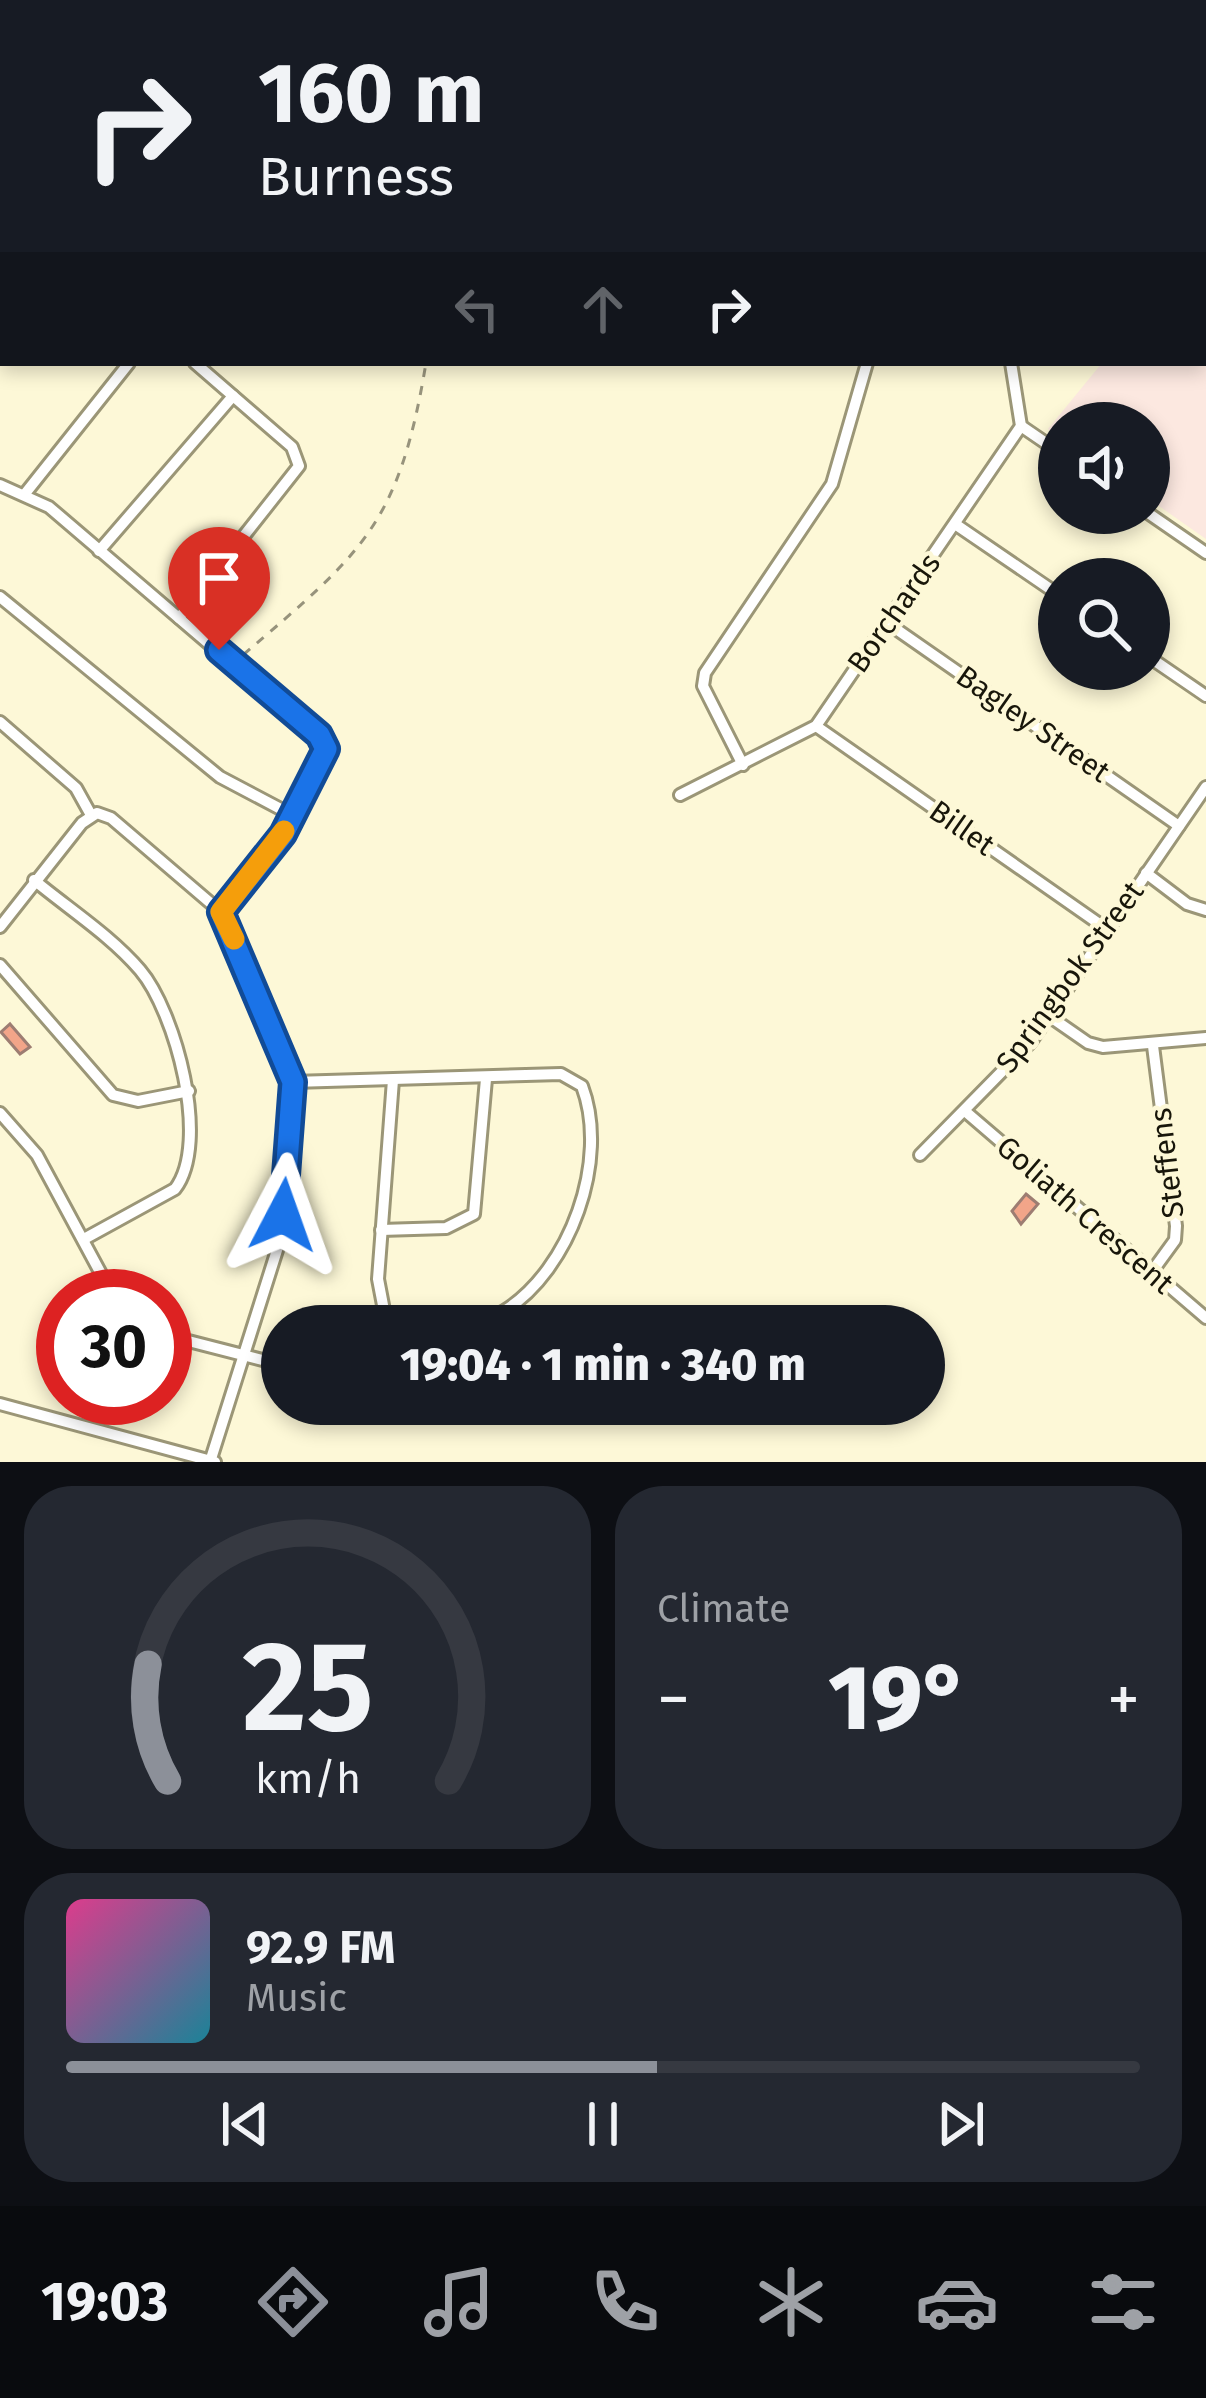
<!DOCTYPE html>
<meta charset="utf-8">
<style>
body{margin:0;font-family:"Fira Sans",sans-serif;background:#242831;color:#f1f3f6;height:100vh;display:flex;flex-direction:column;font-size:45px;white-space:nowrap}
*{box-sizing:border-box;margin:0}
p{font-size:39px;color:#9ea1a6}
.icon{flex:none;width:66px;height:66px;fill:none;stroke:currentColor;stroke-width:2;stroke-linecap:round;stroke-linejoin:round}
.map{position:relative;height:1462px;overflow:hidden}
.side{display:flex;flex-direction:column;gap:24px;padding:24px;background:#0d0f14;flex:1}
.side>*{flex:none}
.guide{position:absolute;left:0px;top:0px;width:1206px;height:366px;box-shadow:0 6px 18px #0003;background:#171b24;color:#f1f3f6;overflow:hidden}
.controls{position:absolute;left:1038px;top:402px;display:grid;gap:24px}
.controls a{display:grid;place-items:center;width:132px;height:132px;border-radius:50%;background:#171b24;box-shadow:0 6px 18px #0003;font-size:60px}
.speed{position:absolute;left:36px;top:1269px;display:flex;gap:24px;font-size:60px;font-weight:700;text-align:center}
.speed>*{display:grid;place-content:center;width:156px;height:156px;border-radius:50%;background:#171b24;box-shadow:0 6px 18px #0003;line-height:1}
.speed .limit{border:18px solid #d22;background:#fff;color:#111}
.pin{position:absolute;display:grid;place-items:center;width:102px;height:102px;color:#fff;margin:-123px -51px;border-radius:50% 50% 50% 0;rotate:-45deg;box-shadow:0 0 12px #0007}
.pin .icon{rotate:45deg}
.me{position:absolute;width:132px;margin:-66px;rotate:4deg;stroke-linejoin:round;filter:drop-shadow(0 0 9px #0008)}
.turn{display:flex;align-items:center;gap:42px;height:252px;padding:0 60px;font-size:54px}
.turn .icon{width:156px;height:156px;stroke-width:2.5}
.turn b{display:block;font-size:84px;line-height:102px}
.lanes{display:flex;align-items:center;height:114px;padding:0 60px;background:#0003;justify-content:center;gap:60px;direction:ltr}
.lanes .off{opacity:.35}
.big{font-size:90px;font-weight:800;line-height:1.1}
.side .tile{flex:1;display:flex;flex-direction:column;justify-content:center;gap:18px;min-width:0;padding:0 42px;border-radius:48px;background:#242831}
.side .dial{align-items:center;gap:0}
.dial svg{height:312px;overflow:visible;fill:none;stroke:#363941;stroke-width:7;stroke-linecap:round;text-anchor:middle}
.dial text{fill:#f1f3f6;stroke:none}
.song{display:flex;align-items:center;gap:36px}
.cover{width:144px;height:144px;border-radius:18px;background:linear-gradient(135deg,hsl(330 70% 55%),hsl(190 70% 35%))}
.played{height:12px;border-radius:6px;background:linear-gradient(90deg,#8c9099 55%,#363941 55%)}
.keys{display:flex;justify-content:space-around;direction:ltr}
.heat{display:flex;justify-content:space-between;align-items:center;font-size:66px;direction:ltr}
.side .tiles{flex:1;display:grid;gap:24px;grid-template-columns:1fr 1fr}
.tile:last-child{grid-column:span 2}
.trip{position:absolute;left:261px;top:1305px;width:684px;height:120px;border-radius:60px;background:#171b24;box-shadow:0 6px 18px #0003;font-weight:800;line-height:120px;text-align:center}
.dock{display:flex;height:192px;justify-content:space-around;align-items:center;background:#090b0e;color:#9ea1a6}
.dock .icon{width:84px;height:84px}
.dock .current{color:#8c9099}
.dock b{font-size:54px;color:#f1f3f6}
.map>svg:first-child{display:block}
.education{fill:#fce8e0}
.building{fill:#f2a589;stroke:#9d7d72;stroke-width:3}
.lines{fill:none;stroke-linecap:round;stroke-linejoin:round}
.street-casing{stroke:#9b9677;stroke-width:16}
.secondary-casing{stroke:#9b9677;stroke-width:21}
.path{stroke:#97937c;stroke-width:3;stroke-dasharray:9 9;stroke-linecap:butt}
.street{stroke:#fff;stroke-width:10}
.secondary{stroke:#fff;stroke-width:15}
.route-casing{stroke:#114b97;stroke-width:30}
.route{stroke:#1a73e8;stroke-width:21}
.slow{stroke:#f59e0b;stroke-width:21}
.labels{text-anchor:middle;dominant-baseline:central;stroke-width:9;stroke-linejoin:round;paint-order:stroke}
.street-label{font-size:30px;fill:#18160a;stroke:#fdf8d7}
</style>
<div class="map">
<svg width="1206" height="1462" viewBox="0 0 1206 1462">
<rect width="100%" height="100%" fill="#fdf8d7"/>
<polygon class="education" points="1206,236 1206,539 1149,499 1149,423 1059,423 1059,436 1048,429 1102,363 1203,363"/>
<g class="building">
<polygon points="10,1024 30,1047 20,1054 1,1032"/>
<polygon points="1026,1194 1038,1204 1021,1224 1012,1211"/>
</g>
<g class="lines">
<defs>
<g id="street">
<polyline points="461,0 462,3"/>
<polyline points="765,0 767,3"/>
<polyline points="953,0 957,3"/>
<polyline points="1147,0 1151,3"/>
<polyline points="571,3 578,0"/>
<polyline points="1203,46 1206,48"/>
<polyline points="1203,91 1206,87"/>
<polyline points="1203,199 1206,202"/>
<polyline points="1021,426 1059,452"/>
<path d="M0,485L49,507L325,743C329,782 247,880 221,912"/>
<polyline points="24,495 129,363"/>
<polyline points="1148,513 1206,553"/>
<polyline points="955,524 1059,595"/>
<polyline points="99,551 233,396"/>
<polyline points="0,597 220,777 292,815"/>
<polyline points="179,618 299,466 292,447 195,363"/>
<polyline points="886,622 1179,826"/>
<polyline points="1149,657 1206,696"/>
<polyline points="0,722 76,788 91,815"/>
<polyline points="816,726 1108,930"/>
<polyline points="743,765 703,686 705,673 832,484 867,363"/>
<polyline points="680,795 816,726 1021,426 1011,363"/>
<polyline points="1146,873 1187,904 1206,910"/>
<path d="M34,880C69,909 111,936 140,970C175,1011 211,1142 175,1189L84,1239"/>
<polyline points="0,927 82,823 97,813 111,818 221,912 293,1082 278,1247 210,1462"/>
<polyline points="0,965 113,1095 138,1101 189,1091"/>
<polyline points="1049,1016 1088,1043 1103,1047 1206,1038"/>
<path d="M293,1082L561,1074L582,1086C610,1160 570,1270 504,1311C491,1319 475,1322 460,1326"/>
<polyline points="966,1112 1206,1318"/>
<polyline points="0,1113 37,1155 113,1296"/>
<polyline points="920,1155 1030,1043 1206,787"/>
<polyline points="381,1230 446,1228 474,1214 486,1079"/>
<polyline points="1151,1273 1175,1240 1176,1226 1153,1046"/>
<polyline points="387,1326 378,1279 393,1080"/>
<polyline points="165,1335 282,1365"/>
<polyline points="0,1404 215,1462"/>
</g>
<g id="secondary">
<polyline points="167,3 182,0"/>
<polyline points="0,28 3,28"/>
</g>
</defs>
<use href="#street" class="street-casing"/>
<use href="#secondary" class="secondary-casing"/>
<path class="path" d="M243,655C363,552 399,525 426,363"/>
<use href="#street" class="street"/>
<use href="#secondary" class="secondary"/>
</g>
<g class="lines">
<defs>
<polyline id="route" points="219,650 319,735 326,749 283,834 221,912 293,1082 283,1215"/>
</defs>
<use href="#route" class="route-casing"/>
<use href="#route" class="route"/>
<polyline class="slow" points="234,939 221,912 284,831"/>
</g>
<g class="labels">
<g class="street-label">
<text transform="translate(894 613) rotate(-55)">Borchards</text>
<text transform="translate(1033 724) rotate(35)">Bagley Street</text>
<text transform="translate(962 828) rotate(35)">Billet</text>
<text transform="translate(1070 977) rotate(-54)">Springbok Street</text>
<text transform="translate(1167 1163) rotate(-97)">Steffens</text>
<text transform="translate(1085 1215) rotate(41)">Goliath Crescent</text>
</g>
</g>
</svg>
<div class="controls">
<a><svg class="icon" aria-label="sound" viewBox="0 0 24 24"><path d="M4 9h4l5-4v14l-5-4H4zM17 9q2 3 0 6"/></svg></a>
<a><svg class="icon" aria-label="search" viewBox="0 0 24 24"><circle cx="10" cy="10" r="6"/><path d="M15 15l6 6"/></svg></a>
</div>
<div class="speed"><div class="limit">30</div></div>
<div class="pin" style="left:219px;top:650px;background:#d93025"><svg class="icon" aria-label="arrive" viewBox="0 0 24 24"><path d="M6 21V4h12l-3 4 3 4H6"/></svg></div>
<svg class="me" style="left:283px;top:1215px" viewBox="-20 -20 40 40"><path d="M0-17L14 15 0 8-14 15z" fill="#1a73e8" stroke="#fff" stroke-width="4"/></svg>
<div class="trip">19:04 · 1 min · 340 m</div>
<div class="guide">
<div class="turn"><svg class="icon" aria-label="right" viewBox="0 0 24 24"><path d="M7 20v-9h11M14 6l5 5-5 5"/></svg><div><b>160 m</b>Burness</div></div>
<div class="lanes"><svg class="icon off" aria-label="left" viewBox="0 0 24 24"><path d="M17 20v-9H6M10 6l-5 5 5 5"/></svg><svg class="icon off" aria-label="ahead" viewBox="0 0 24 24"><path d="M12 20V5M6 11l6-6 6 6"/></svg><svg class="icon" aria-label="right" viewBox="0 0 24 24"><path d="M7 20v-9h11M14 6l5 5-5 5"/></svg></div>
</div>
</div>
<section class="side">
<div class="tiles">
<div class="tile dial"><svg viewBox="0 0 100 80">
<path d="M14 69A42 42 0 1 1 86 69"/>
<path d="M14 69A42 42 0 0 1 9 39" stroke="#8c9099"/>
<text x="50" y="56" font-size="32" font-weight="700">25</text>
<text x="50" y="72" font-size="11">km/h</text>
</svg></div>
<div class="tile"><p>Climate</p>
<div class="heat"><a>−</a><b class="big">19°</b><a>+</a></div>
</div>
<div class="tile">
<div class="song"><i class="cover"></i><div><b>92.9 FM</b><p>Music</p></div></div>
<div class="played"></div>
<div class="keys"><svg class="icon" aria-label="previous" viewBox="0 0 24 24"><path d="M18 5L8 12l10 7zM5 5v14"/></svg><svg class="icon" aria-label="pause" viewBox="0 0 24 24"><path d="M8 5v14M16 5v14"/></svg><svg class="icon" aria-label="next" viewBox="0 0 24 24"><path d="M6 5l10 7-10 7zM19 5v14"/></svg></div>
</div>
</div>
</section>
<nav class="dock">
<b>19:03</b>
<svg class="icon current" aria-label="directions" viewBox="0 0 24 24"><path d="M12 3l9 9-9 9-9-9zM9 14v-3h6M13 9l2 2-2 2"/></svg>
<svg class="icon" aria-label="music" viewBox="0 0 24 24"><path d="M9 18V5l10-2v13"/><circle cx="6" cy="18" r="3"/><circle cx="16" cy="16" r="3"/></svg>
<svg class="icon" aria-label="phone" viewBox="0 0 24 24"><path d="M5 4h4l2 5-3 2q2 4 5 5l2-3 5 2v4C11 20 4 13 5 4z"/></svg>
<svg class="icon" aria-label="climate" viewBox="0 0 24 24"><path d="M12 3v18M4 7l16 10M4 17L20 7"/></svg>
<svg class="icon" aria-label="car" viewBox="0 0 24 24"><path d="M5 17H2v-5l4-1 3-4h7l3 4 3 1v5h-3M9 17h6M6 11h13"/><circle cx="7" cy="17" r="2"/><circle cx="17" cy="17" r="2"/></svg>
<svg class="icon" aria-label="filters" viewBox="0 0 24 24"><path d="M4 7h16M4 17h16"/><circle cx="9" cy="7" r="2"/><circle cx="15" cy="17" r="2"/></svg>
</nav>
